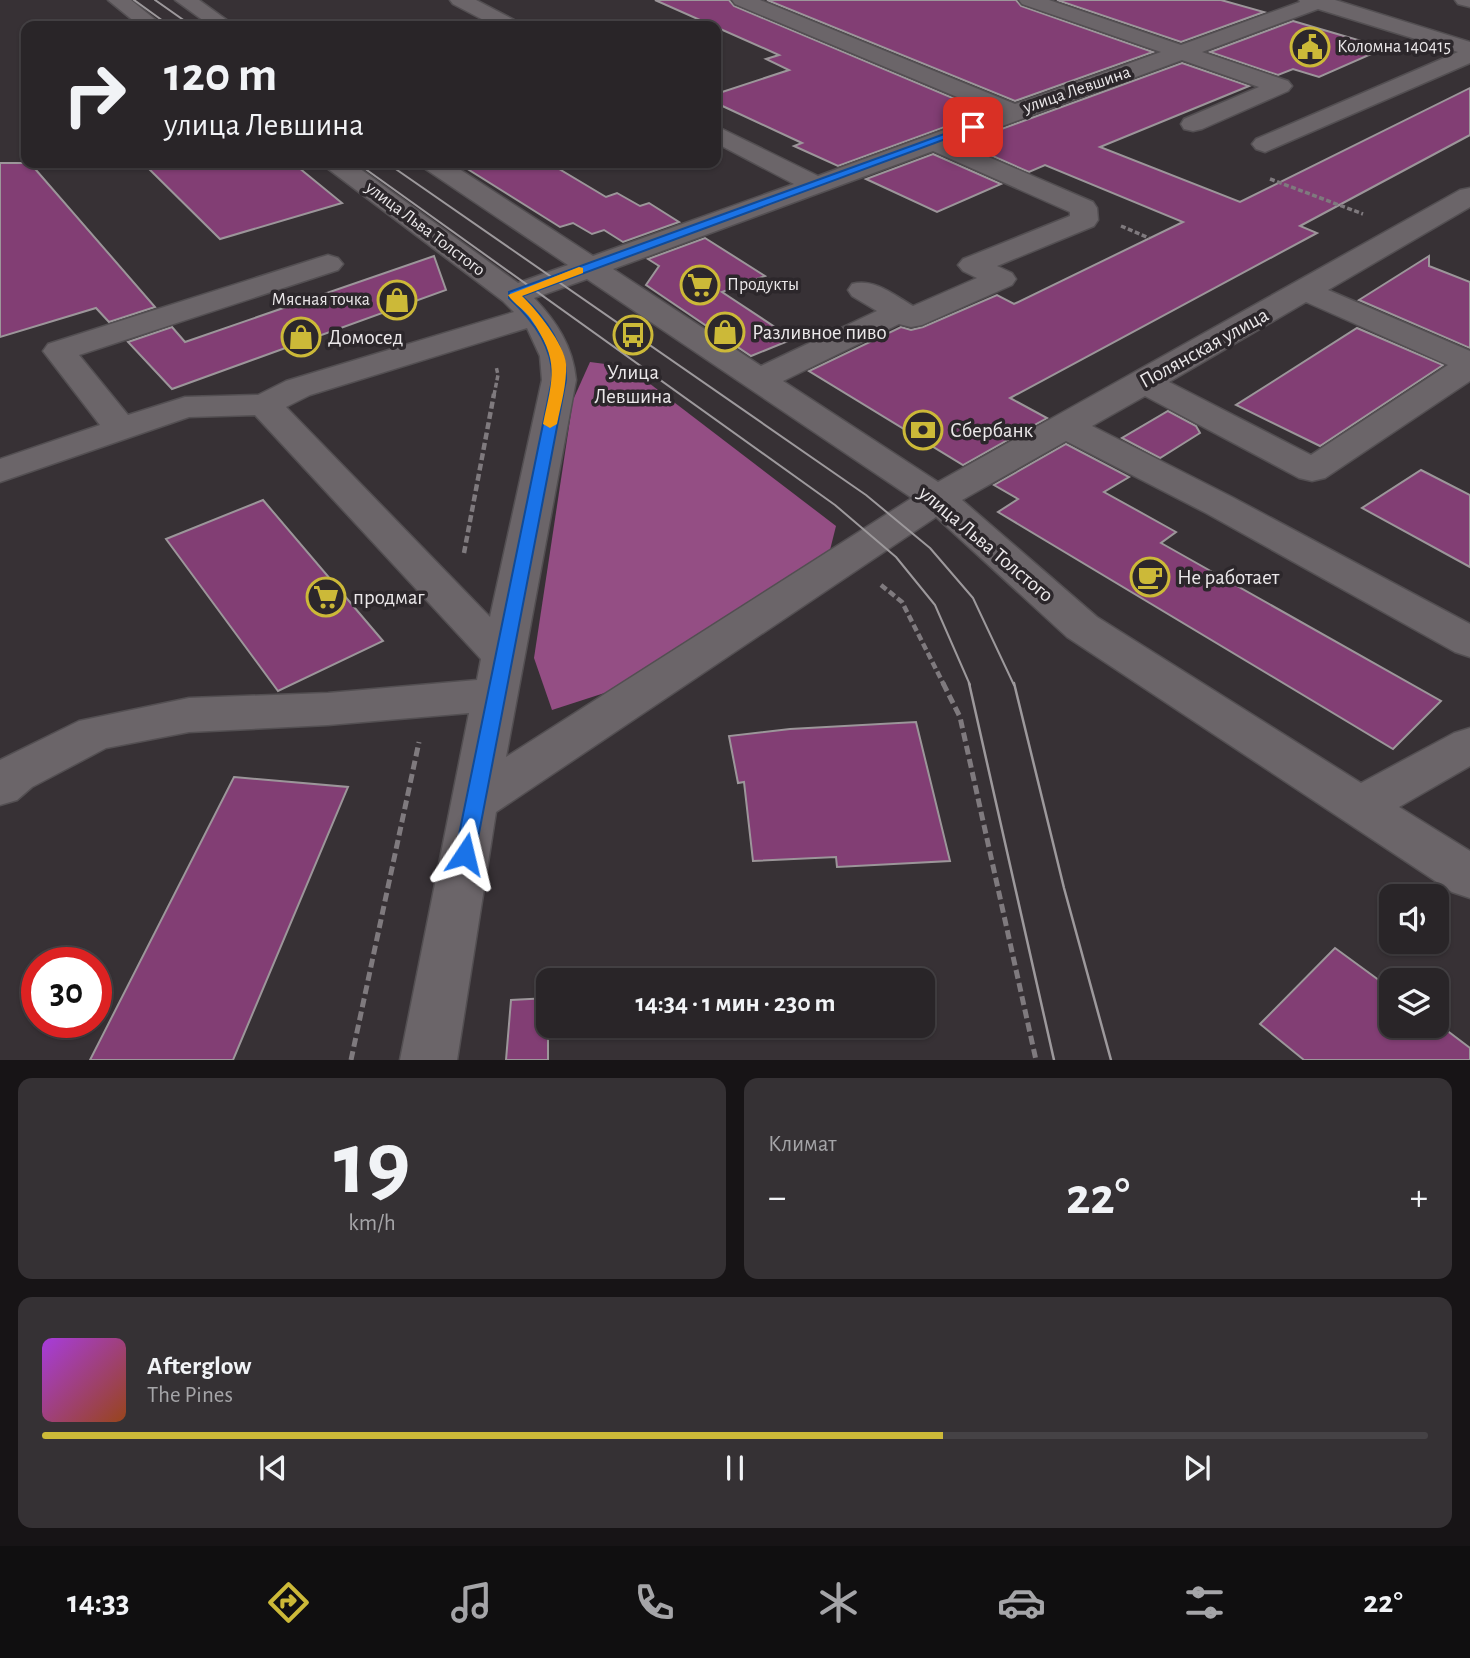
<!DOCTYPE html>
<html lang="ru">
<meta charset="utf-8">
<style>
body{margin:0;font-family:"Alegreya Sans",sans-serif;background:#353134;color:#f1f3f6;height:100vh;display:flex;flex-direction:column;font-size:26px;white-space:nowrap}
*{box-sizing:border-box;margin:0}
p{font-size:23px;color:#a5a5a8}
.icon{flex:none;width:38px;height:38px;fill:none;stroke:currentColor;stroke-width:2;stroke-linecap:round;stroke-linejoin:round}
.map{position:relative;height:1060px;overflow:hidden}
.side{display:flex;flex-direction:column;gap:18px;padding:18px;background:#171416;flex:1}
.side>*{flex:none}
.guide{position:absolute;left:21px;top:21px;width:700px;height:147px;border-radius:14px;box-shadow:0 2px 5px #0004,0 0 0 2px #454245;background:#292528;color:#f1f3f6;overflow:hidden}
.controls{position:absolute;left:1379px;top:884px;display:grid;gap:14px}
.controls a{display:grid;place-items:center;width:70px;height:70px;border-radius:14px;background:#292528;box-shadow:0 2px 5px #0004,0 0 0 2px #454245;font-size:35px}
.speed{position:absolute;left:21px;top:947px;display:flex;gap:14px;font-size:35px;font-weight:700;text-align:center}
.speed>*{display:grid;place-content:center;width:91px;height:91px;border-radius:50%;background:#292528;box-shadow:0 2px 5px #0004,0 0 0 2px #454245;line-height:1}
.speed .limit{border:10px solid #d22;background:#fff;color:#111}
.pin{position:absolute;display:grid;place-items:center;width:60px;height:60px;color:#fff;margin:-30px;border-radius:14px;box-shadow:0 4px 10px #0006}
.me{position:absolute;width:77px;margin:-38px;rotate:10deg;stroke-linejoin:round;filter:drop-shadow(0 0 5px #0008)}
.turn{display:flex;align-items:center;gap:24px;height:147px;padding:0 28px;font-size:32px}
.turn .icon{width:91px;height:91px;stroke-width:2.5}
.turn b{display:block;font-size:49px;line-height:60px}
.big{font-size:52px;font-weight:700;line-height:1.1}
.side .tile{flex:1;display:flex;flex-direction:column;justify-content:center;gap:10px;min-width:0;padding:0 24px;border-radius:14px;background:#353134}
.side .dial{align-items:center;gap:0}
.dial b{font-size:91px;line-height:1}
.song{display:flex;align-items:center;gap:21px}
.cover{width:84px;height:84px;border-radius:10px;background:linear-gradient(135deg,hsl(280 70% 55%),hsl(20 70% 35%))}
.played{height:7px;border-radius:4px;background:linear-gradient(90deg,#ccb938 65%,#454245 65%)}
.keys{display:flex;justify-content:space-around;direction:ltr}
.heat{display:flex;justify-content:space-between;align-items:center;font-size:38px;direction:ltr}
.side .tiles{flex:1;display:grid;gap:18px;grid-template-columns:1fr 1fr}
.tile:last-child{grid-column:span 2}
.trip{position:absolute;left:536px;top:968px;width:399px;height:70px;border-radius:14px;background:#292528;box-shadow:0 2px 5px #0004,0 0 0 2px #454245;font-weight:700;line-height:70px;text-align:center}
.dock{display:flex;height:112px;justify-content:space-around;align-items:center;background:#100f10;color:#a5a5a8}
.dock .icon{width:49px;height:49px}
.dock .on{color:#ccb938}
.dock b{font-size:32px;color:#f1f3f6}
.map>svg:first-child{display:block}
.forest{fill:#944e84}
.building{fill:#823e74;stroke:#9c969a;stroke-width:2}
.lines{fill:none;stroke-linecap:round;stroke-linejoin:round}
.minor-casing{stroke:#534f52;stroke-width:3}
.path-far2{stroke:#7f7a7e;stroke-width:3.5;stroke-dasharray:5 2.5;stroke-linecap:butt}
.path-far1{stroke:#7f7a7e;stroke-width:4.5;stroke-dasharray:7 3.5;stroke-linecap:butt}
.path{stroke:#7f7a7e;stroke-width:5;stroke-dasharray:9 4.5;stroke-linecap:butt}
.minor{fill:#6b6569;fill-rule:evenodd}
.tram-far1{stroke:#9d999c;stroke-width:2}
.tram{stroke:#9d999c;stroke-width:2.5}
.route{fill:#1a73e8;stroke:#114b97;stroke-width:2}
.slow{fill:#f59e0b}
.labels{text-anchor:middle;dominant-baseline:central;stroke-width:7;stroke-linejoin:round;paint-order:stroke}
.far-poi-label{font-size:18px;fill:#ebe8ea;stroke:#2c272b;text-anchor:start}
.far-street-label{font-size:18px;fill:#ebe8ea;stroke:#2c272b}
.poi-label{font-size:21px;fill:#ebe8ea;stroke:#2c272b;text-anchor:start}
.street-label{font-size:21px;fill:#ebe8ea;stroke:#2c272b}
</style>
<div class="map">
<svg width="1470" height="1060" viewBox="0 0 1470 1060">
<rect width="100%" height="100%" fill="#373135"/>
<polygon class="forest" points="590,362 628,367 836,526 827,562 623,687 552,710 534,658 573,400"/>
<g class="building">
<polygon points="655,0 729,0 734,6 986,112 838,166 794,146 802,143 716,103 716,94 789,70 766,59 779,55"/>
<polygon points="767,0 1016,0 1021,6 1153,52 1015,101"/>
<polygon points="1057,0 1221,0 1264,12 1181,42"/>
<polygon points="1293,21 1385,48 1319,77 1293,69 1278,75 1210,52"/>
<polygon points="1182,63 1249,86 1100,147 1240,202 1470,88 1470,135 1300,226 1317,233 1010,398 1047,418 963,465 809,371 901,327 911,330 923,327 997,295 1014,304 1183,222 1045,165 1029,172 963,143"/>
<polygon points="933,154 1001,184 937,212 866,179"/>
<polygon points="0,163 30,163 155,307 109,322 96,308 0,337"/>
<polygon points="143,163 293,163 342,203 220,239"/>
<polygon points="458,163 549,163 606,197 617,193 640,206 649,203 679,222 623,242 604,230 592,234 573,223 560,227"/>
<polygon points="705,238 765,276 722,292 793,339 751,356 646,285 659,266 648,259"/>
<polygon points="434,256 446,290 172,389 128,342 172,327 185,342"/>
<polygon points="1429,256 1429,266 1470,282 1470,348 1359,300"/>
<polygon points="1357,328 1443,365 1320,446 1236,405"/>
<polygon points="1168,411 1196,426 1200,433 1160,458 1122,438"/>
<polygon points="1066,444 1129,477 1104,492 1176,532 1161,543 1441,701 1393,749 998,512 1018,499 994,485"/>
<polygon points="1421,470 1470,495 1470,567 1362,508"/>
<polygon points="263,500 383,641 278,691 166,539"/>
<polygon points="916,722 950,861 837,867 836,857 753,861 744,782 738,783 729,736 790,729"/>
<polygon points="234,777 348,787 233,1060 90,1060"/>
<polygon points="1335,948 1391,989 1391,1026 1437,1026 1437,1023 1470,1048 1470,1060 1304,1060 1260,1024"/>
<polygon points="548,998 548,1060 506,1060 511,1000"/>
</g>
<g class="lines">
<defs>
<g id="minor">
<polygon points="108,0 131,0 163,26 140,26"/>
<polygon points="175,0 199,0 235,26 211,26"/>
<polygon points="450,0 476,0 518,22 521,26 495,26 453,4"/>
<path d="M732,0H760L1015,104L1161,52L1022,4L1019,0H1049L1181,45L1300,2L1299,0H1335L1470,42V63L1265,152L1256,149L1252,144L1256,139L1458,52L1318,9L1202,52L1288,81L1292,86L1288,91L1202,129L1193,131L1184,129L1181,124L1184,119L1259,87L1182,60L956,143L1093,202L1097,208L1098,220L1094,226L997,266L1012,273L1016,279L1012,285L922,325L911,327L899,324L783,381L938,482L1460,190L1470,188V207L1328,290L1470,351V381L1325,478L1312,481L1299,478L1145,396L1092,426L1232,497L1470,624V657L1455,652L1206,513L1066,441L962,500L1097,617L1361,783L1454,733L1470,728V766L1399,807L1470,851V898L1452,892L1067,637L936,517L496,812L457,1060H400L469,713L328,725L189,732L106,748L32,787L17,800L0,805V760L79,721L189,698L328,693L477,680L481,659L255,415L189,417L0,482V459L100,425L43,351L48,344L318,258L328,255L338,258L343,264L338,270L79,355L128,415L185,397L258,395L286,381L514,312L503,301L327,168L323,163H352L518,283L568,265L424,168L420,163H450L593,256L794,184L716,143V126L818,176L993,112L735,4ZM933,151L1070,212V216L963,259L958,265L963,271L977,278L913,306C894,295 874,278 852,284L848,290L852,296L877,311L761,366L613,269ZM587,279L912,498L506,757L576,380C573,346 556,321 534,298ZM1306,302L1448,365L1311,455L1169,382ZM527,328L540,356L542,380L490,617L286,407L310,395Z"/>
<polygon points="1455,0 1470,0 1470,7 1458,4"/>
</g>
</defs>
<use href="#minor" class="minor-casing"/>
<g class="path-far2">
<polyline points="1270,179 1363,214"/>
<polyline points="1121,226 1149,238"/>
<polyline points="494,395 498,375 496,366"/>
</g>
<g class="path-far1">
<polyline points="464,553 494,394"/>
<polyline points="881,585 902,602 944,685"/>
</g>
<g class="path">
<polyline points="943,683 960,717 1036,1060"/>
<polyline points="351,1060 419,742"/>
</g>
<use href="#minor" class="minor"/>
<g class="tram-far1">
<polyline points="134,0 170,26"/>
<polyline points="155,0 192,26"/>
<polyline points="357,163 835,505 896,557 935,605 970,685"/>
<polyline points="387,163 866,495 930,548 973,598 1014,685"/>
</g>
<g class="tram">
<polyline points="969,683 1054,1060"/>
<polyline points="1014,683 1064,888 1111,1060"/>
</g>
</g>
<path class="route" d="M969,125L978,127L522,296C546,318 567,348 566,380L475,854L472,860L465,862L458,860L455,854L552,380C554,347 533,320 509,298V292Z"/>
<path class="slow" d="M579,267L583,268V273L522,296C536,309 565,345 566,364C567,384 561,404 557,424L550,428L543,424C553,377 560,361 531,319C525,310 514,304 508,295Z"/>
<defs>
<symbol id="civic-ring" viewBox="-11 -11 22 22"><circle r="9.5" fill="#2c272b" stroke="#ccb938" stroke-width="1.5"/><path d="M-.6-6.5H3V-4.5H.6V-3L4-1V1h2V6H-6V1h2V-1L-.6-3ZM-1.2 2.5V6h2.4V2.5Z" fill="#ccb938"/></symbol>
<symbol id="supermarket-ring" viewBox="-11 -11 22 22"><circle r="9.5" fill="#2c272b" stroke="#ccb938" stroke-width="1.5"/><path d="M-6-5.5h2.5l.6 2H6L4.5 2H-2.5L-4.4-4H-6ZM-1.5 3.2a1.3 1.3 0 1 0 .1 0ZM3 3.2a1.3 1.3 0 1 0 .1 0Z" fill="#ccb938"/></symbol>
<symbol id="shop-ring" viewBox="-11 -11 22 22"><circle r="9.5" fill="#2c272b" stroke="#ccb938" stroke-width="1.5"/><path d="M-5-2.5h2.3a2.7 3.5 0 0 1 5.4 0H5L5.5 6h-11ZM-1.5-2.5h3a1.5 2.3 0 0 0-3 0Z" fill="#ccb938"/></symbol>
<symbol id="bus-ring" viewBox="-11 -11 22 22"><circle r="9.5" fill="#2c272b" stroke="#ccb938" stroke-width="1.5"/><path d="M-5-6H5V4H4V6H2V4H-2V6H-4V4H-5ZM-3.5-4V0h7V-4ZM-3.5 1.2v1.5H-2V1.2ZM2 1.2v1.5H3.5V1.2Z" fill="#ccb938"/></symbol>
<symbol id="bank-ring" viewBox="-11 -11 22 22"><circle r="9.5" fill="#2c272b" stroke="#ccb938" stroke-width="1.5"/><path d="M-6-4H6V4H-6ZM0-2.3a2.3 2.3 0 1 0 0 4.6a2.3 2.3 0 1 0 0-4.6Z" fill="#ccb938"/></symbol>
<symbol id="cafe-ring" viewBox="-11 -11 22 22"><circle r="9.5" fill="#2c272b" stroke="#ccb938" stroke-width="1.5"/><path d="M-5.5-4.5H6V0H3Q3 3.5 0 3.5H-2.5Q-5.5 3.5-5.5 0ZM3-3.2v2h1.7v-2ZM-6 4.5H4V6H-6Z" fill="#ccb938"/></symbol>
</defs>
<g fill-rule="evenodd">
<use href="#civic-ring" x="1288" y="25" width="44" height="44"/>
<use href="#supermarket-ring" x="678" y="263" width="44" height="44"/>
<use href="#shop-ring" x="375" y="278" width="44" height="44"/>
<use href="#shop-ring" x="703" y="310" width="44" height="44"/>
<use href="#bus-ring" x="611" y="313" width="44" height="44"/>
<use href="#shop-ring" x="279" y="315" width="44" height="44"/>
<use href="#bank-ring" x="901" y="408" width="44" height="44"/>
<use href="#cafe-ring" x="1128" y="555" width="44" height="44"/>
<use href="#supermarket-ring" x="304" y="575" width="44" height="44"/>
</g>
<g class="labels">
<g class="far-poi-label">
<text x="1337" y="47">Коломна 140415</text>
<text x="727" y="285">Продукты</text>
<text x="370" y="300" text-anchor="end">Мясная точка</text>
</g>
<g class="far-street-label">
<text transform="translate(1077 90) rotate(-19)">улица Левшина</text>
<text transform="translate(425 229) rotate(37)">улица Льва Толстого</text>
</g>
<g class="poi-label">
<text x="752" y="332">Разливное пиво</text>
<text x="328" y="337">Домосед</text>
<text x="633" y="372" text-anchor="middle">Улица<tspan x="633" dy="24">Левшина</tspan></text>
<text x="950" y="430">Сбербанк</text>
<text x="1177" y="577">Не работает</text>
<text x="353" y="597">продмаг</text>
</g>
<g class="street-label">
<text transform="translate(1204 348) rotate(-29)">Полянская улица</text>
<text transform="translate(986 544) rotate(40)">улица Льва Толстого</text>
</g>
</g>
</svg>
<div class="controls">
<a><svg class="icon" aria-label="sound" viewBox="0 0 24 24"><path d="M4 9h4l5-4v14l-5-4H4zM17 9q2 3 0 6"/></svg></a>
<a><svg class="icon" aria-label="layers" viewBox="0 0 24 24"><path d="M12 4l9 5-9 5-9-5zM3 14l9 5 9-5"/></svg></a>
</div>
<div class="speed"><div class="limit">30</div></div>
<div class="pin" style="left:973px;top:127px;background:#d93025"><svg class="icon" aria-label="arrive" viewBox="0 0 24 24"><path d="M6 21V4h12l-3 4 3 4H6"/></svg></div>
<svg class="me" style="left:465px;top:854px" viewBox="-20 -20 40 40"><path d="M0-17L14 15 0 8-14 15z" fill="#1a73e8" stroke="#fff" stroke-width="4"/></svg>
<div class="trip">14:34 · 1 мин · 230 m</div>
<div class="guide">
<div class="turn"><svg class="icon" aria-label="right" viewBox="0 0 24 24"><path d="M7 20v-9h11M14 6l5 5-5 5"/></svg><div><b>120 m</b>улица Левшина</div></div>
</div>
</div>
<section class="side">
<div class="tiles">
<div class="tile dial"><b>19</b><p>km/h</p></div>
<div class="tile"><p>Климат</p>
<div class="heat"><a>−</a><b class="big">22°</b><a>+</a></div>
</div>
<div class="tile">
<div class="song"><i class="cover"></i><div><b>Afterglow</b><p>The Pines</p></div></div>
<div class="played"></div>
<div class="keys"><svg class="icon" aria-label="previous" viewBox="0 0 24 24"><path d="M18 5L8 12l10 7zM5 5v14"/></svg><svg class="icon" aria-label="pause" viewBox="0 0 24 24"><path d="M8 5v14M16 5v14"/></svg><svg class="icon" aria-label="next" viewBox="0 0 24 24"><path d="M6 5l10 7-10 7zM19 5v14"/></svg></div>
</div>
</div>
</section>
<nav class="dock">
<b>14:33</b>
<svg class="icon on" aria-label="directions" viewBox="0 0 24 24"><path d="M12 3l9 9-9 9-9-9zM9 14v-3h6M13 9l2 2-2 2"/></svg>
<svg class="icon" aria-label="music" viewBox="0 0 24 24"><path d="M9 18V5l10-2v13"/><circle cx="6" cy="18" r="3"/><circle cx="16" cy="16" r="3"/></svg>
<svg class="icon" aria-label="phone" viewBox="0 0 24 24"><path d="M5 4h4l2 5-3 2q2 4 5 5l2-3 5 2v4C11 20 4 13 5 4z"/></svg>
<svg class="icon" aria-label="climate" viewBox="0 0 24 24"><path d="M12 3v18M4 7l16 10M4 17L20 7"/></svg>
<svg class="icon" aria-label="car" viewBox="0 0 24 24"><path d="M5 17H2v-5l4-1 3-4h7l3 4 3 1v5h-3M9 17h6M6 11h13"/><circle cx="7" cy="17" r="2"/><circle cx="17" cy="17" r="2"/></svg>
<svg class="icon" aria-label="filters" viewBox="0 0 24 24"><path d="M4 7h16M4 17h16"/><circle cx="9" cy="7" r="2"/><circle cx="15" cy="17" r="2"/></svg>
<b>22°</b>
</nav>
